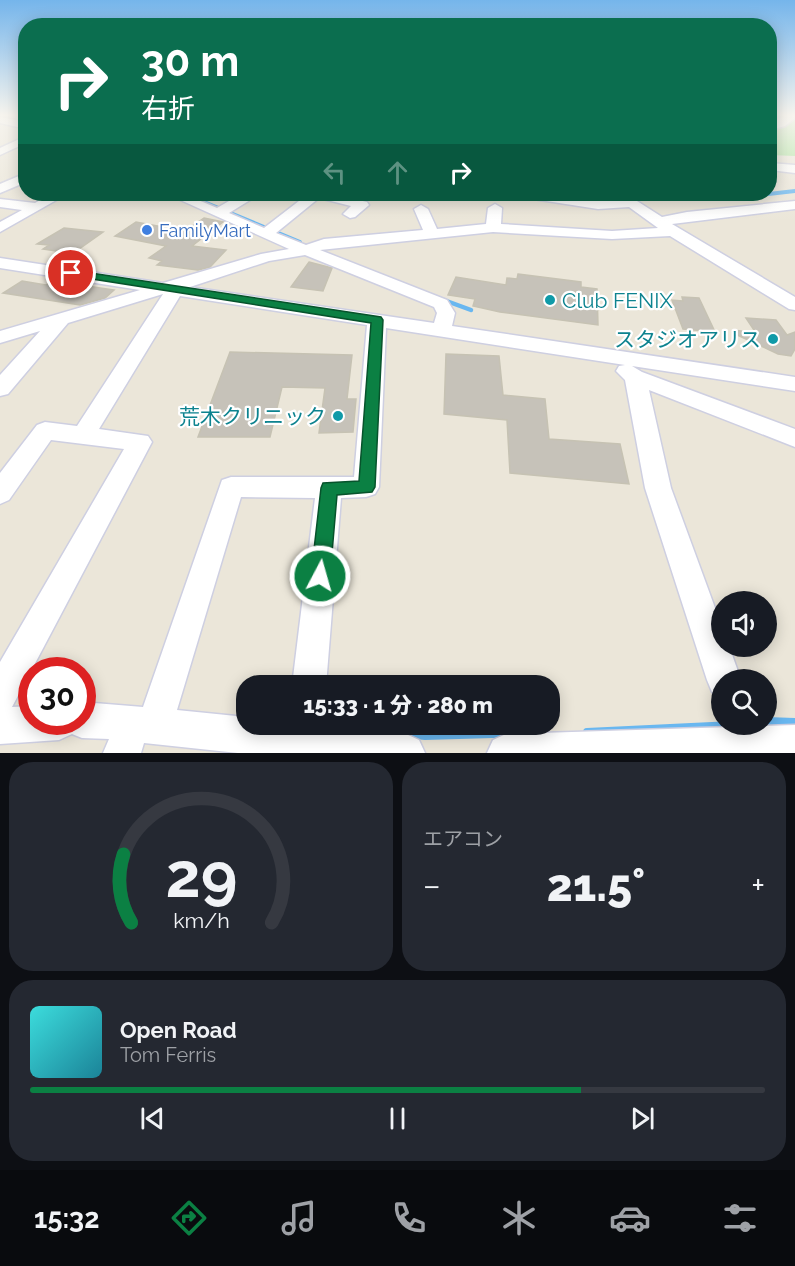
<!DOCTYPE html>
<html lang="ja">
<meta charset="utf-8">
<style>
body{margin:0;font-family:Raleway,"Noto Sans JP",sans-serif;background:#242831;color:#f1f3f6;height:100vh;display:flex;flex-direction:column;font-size:22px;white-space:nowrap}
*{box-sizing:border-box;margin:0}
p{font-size:20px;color:#9ea1a6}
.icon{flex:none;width:33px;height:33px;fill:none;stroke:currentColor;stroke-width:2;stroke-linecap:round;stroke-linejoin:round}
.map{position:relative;height:753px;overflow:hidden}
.drawer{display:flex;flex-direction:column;gap:9px;padding:9px;background:#0d0f14;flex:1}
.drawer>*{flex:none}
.banner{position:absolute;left:18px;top:18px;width:759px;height:183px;border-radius:24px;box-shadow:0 3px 15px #0003;background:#0b6e4f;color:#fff;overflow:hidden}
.tools{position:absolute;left:711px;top:591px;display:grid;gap:12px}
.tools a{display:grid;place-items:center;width:66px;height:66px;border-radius:50%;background:#171b24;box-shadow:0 3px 15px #0003;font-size:30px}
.speed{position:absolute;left:18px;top:657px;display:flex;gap:12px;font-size:30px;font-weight:700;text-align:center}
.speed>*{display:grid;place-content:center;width:78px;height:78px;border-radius:50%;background:#171b24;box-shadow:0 3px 15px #0003;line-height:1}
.speed .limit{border:9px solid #d22;background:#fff;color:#111}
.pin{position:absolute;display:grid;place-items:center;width:51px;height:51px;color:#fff;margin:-26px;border:3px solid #fff;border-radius:50%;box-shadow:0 2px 6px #0007}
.me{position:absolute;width:66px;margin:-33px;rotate:6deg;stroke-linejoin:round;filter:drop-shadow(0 0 4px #0008)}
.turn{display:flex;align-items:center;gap:21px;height:126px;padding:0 24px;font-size:27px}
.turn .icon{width:78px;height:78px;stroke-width:2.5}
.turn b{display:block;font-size:42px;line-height:51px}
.lanes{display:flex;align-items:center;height:57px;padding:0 24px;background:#0003;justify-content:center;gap:30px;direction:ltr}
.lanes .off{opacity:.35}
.big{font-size:45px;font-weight:800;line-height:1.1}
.drawer .card{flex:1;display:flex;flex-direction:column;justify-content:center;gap:9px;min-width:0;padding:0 21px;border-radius:24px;background:#242831}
.drawer .dial{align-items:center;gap:0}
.dial svg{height:156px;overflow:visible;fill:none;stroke:#363941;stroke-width:7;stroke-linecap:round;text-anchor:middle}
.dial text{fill:#f1f3f6;stroke:none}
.song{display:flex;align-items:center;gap:18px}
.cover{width:72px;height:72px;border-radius:9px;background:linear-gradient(135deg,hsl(180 70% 55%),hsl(190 70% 35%))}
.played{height:6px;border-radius:3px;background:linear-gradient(90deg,#0b8043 75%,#363941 75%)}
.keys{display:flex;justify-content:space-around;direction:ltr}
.heat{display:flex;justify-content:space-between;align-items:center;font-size:33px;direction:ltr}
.drawer .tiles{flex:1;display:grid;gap:9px;grid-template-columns:1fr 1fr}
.card:last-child{grid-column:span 2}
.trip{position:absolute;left:236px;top:675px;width:324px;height:60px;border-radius:24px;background:#171b24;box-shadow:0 3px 15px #0003;font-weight:800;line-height:60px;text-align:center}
.tabs{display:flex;height:96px;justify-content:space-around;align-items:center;background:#090b0e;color:#9ea1a6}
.tabs .icon{width:42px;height:42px}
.tabs .selected{color:#0b8043}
.tabs b{font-size:27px;color:#f1f3f6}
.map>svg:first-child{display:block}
.green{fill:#a2e394}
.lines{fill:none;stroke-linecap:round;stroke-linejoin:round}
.stream-far3{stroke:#69b7f0;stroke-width:3}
.stream-far2{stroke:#69b7f0;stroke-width:4}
.stream-far1{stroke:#69b7f0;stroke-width:4.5}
.stream{stroke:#69b7f0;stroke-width:8}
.building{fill:#c6c2b9;stroke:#c6c2b3;stroke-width:1.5}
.minor-casing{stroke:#cecfe1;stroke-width:3}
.minor{fill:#fff;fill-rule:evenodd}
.route{fill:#0b8043;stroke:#07532c;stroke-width:1.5}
.shop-dot{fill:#3f7fe0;stroke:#fff;stroke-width:2}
.culture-dot{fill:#0f9aa8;stroke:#fff;stroke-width:2}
.labels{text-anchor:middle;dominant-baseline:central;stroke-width:4.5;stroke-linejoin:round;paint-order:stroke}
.far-shop-label{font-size:18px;fill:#366cbe;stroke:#fff;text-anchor:start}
.culture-label{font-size:21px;fill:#0d838f;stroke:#fff;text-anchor:end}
</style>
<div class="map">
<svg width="795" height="753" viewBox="0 0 795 753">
<rect width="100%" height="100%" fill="#ebe6d9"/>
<polygon class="green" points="770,115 795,115 795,156 770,155"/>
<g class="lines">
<polyline class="stream-far3" points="0,118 26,122"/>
<g class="stream-far2">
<polyline points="185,194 300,242"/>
<polyline points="681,194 723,199 795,191"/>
</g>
<polyline class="stream-far1" points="441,299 471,310"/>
<g class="stream">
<polyline points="766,721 795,722"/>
<polyline points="323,725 425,736 524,733"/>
<polyline points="587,732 733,725"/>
</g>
</g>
<g class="building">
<polygon points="204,218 223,222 192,246 226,250 210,267 198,270 157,265 162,261 149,258 166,246 115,236 136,222 185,231"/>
<polygon points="64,228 103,232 79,249 63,252 43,249 49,245 37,244"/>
<polygon points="309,262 332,268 323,291 291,287"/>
<polygon points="518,274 581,282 581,287 597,289 598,325 500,312 473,306 475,299 448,295 456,277 506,285 507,278 517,279"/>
<polygon points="22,281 46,285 53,281 114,290 105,298 80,305 3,293"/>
<polygon points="682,297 699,298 715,332 683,329 672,300 683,301"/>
<polygon points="746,318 776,320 787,335 795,332 795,349 791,356 778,354 733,333 734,330 756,333"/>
<polygon points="230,352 352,355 347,399 356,399 353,432 319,433 325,388 282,387 270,437 198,437"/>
<polygon points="446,354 499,356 503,395 545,399 549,439 620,444 629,484 510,473 507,420 444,414"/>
</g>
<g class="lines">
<defs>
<g id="minor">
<polygon points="786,115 795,115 795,118 785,126 770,130 770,124"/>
<polygon points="0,117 26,122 26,129 0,123"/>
<polygon points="26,136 26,143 0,155 0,148"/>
<polygon points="770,163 795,165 795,173 770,170"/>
<polygon points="26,173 26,182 0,193 0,184"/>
<polygon points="51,194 67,194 0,232 0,222 22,210 0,207 0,199 35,203"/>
<path d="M167,194H184L217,208L241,194H256L255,197L229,213L264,228L308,194H332L367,202L369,205L355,217L350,218L343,214L351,206L319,198L276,233L306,245L324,239L423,230L414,209L421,205L428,209L437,229L486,224L488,208L495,204L502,208L501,224L612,231L658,228L629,207L598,209L527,198L521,194C553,194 585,202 618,200L612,194H626L662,217L687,212L795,201V209L672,224L795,297V310L789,309L670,236L612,239L493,232L320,250L447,300L455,313L452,326L795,377V391L632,366L642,372L795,429V447L649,390L671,488L722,627V646H729L741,680H722V696L712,692L707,680L645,488L625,380L616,371L619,366L625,365L386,328L379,487L375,494L366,497L341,498L326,686H292L315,498L241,497L177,710L246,717V724H312L406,734L419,740L425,753H238L144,743L141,753H103L109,739L82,738L72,734L59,740L0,744V662L124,449L51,440L9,500L0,504V473L37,425L45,422L77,426L163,294L68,323L8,394L0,396V375L40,331L0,343V331L140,290L0,268V258L163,283L261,254L289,249ZM305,255L434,307L437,313L434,323L190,287L269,261ZM180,296L367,325L354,477H231L222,480L143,707L82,702V722H32V706L12,707L152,442L148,436L99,429Z"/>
<polygon points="795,725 795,753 487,753 493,740 506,734"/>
</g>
</defs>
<use href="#minor" class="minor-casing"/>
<use href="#minor" class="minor"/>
</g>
<linearGradient id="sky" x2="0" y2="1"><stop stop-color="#75b5eb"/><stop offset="0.52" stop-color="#f6f4ee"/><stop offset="1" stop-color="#f6f4ee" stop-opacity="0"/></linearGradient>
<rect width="795" height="221" fill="url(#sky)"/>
<polygon class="route" points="71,270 381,317 383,320 375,487 372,492 337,495 330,576 327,582 320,585 313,582 311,576 321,488 323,483 359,481 371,323 67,275 67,271"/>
<circle class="shop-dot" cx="147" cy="230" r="6"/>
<g class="culture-dot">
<circle cx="550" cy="300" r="6"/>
<circle cx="773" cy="339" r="6"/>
<circle cx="338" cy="416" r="6"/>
</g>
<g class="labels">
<g class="far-shop-label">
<text x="159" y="230">FamilyMart</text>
</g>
<g class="culture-label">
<text x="562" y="300" text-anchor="start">Club FENIX</text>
<text x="761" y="339">スタジオアリス</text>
<text x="326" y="416">荒木クリニック</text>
</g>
</g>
</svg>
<div class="tools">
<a><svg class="icon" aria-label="sound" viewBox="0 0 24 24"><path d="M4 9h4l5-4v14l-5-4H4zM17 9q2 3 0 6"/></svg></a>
<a><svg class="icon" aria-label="search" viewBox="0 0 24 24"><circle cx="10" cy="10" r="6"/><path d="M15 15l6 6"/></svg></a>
</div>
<div class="speed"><div class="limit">30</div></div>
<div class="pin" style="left:71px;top:273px;background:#d93025"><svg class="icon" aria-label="arrive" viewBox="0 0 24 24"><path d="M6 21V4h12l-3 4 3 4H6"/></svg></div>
<svg class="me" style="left:320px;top:576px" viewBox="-20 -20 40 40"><circle r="17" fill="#0b8043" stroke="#fff" stroke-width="3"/><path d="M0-11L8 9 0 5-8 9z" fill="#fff"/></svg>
<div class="trip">15:33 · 1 分 · 280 m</div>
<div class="banner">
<div class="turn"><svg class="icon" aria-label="right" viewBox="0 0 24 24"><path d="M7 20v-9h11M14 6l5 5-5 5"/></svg><div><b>30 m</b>右折</div></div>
<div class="lanes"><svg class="icon off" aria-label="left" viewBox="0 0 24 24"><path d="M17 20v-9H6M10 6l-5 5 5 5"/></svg><svg class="icon off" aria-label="ahead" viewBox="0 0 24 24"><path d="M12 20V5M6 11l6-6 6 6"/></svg><svg class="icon" aria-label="right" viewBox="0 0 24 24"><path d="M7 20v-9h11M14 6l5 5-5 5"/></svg></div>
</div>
</div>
<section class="drawer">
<div class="tiles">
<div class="card dial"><svg viewBox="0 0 100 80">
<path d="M14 69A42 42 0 1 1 86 69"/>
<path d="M14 69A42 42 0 0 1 10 34" stroke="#0b8043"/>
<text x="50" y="56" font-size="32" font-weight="700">29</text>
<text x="50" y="72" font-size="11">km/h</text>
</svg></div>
<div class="card"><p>エアコン</p>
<div class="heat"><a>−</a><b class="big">21.5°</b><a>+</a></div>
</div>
<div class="card">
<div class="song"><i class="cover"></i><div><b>Open Road</b><p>Tom Ferris</p></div></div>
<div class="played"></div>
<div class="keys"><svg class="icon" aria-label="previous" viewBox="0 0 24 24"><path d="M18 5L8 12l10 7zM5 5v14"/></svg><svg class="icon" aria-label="pause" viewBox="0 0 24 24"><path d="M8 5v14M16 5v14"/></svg><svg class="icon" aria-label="next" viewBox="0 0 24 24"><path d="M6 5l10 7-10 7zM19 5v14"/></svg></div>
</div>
</div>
</section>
<nav class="tabs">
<b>15:32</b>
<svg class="icon selected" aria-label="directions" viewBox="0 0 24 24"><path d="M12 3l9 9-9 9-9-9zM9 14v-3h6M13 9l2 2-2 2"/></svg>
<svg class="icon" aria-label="music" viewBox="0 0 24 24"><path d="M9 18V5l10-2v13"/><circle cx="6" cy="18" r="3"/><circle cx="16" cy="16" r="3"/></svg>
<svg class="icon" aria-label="phone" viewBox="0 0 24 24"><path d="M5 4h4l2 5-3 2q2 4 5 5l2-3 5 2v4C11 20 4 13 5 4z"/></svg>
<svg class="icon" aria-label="climate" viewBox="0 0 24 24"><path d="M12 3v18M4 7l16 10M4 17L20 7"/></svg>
<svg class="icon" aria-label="car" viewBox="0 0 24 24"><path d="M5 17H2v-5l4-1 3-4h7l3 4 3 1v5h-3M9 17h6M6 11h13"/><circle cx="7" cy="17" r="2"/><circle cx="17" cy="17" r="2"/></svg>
<svg class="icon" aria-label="filters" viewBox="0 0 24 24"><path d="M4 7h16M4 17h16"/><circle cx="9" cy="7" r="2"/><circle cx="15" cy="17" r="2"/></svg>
</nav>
